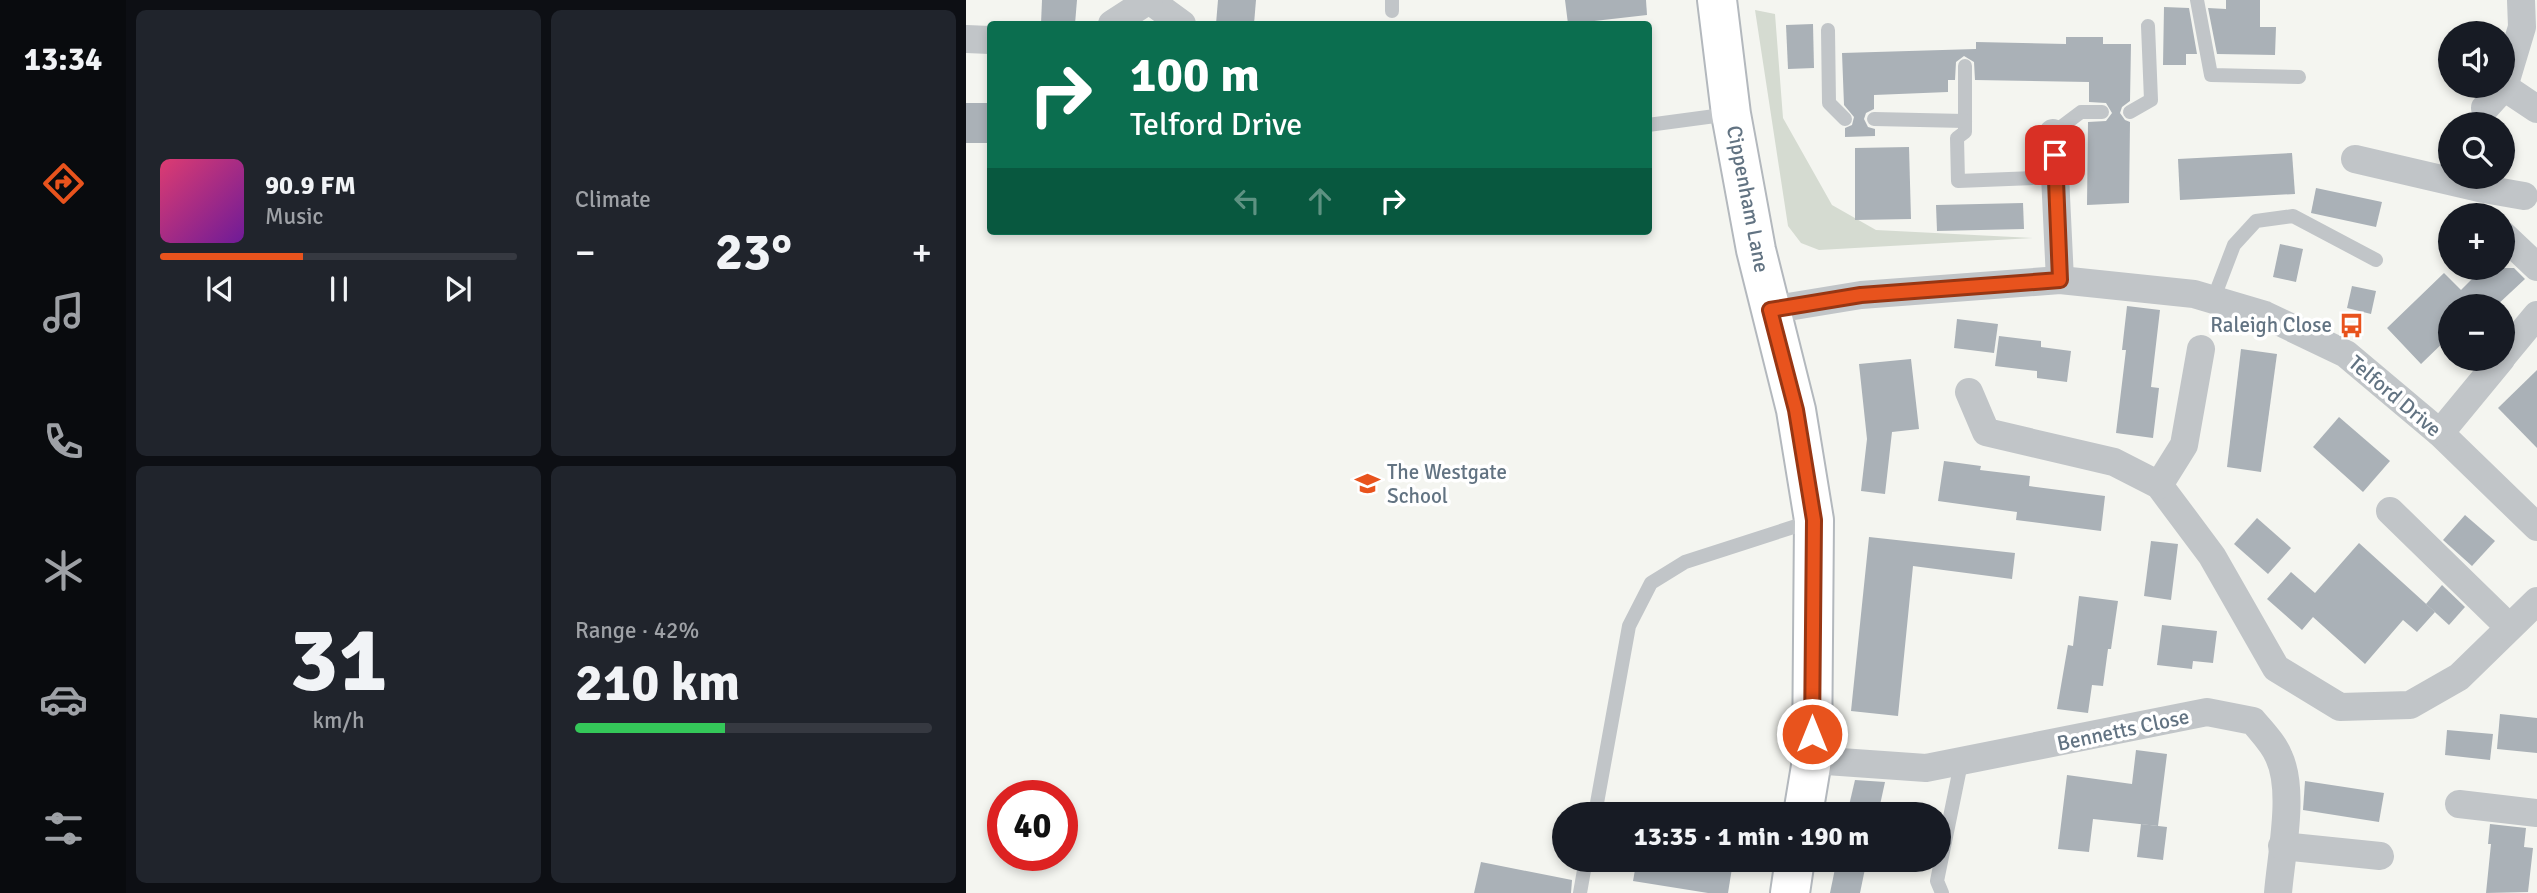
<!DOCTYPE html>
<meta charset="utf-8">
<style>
body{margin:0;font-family:Signika,sans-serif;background:#20242c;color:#f1f3f6;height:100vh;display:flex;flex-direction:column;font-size:26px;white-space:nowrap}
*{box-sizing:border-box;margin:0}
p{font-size:23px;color:#9ea1a6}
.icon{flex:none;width:38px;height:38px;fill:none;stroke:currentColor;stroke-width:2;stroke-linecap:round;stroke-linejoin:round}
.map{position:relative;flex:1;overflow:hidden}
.details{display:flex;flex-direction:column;gap:10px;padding:10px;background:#0d0f14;width:840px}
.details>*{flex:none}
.top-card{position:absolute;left:21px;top:21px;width:665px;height:214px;border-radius:7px;box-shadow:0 4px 10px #0003;background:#0b6e4f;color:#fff;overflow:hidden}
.tools{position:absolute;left:1472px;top:21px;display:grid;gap:14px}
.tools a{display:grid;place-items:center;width:77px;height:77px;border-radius:50%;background:#171b24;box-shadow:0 4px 10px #0003;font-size:35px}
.speed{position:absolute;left:21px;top:780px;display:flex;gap:14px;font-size:35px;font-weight:700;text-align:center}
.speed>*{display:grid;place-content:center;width:91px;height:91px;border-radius:50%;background:#171b24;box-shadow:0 4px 10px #0003;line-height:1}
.speed .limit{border:10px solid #d22;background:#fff;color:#111}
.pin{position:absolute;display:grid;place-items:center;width:60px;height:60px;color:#fff;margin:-30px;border-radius:14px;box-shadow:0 4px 10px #0006}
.me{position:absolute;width:77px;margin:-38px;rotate:0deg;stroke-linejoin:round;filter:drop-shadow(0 0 5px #0008)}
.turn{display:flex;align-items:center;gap:24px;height:147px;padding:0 28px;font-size:32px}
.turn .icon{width:91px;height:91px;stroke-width:2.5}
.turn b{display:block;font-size:49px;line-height:60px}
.lanes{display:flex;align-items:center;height:66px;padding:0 28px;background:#0003;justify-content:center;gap:35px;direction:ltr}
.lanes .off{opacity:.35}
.big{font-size:52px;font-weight:700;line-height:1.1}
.details .widget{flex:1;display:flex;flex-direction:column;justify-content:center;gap:10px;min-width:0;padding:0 24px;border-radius:10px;background:#20242c}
.details .dial{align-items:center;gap:0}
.dial b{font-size:91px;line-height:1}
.song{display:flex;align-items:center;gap:21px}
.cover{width:84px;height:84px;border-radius:10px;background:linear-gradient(135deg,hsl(340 70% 55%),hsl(280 70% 35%))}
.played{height:7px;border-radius:4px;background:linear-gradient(90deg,#e8531d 40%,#363941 40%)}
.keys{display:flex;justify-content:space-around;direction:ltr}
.heat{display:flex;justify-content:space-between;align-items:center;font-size:38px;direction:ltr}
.charge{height:10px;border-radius:5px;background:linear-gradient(90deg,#34c759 42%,#363941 0)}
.details .tiles{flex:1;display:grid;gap:10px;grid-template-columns:repeat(2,1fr)}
.trip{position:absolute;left:586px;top:802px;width:399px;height:70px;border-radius:35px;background:#171b24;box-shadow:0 4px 10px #0003;font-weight:700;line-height:70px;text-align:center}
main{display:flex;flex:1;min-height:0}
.tab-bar{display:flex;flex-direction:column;width:126px;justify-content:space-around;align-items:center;background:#090b0e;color:#9ea1a6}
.tab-bar .icon{width:49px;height:49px}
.tab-bar .selected{color:#e8531d}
.tab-bar b{font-size:32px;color:#f1f3f6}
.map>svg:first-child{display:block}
.green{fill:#d5dbd1}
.building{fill:#aab1b7}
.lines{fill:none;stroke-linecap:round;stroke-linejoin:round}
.secondary-casing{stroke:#b3b8bd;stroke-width:42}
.lane{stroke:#c1c5c8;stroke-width:14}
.street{stroke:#c1c5c8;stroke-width:28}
.secondary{stroke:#fff;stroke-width:38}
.route-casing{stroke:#973613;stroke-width:18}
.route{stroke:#e8531d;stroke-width:12}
.labels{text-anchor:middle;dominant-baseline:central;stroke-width:7;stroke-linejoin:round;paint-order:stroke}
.street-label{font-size:21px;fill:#627382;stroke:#fff}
.poi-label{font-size:21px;fill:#627382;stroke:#fff;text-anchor:end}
</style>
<main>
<nav class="tab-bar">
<b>13:34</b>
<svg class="icon selected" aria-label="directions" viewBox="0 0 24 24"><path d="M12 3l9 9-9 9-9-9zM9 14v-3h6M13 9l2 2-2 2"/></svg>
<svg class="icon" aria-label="music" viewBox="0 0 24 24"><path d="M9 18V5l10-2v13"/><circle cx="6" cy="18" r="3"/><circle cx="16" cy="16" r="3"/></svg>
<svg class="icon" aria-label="phone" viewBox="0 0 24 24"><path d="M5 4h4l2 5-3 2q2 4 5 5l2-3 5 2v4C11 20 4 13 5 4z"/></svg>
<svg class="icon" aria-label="climate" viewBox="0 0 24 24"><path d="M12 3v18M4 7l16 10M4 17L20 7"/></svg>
<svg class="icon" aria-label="car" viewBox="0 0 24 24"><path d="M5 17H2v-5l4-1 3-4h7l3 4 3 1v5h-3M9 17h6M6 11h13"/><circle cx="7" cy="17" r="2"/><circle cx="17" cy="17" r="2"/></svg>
<svg class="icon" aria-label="filters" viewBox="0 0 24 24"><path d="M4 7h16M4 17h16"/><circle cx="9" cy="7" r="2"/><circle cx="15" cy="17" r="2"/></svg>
</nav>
<section class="details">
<div class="tiles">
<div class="widget">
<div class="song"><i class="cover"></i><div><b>90.9 FM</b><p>Music</p></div></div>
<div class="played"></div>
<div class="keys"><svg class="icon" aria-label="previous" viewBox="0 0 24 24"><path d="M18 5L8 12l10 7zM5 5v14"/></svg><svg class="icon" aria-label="pause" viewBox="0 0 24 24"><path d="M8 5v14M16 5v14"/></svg><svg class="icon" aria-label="next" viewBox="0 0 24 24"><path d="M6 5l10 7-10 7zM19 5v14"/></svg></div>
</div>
<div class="widget"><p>Climate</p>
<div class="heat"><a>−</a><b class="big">23°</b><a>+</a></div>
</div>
<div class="widget dial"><b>31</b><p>km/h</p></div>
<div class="widget"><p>Range · 42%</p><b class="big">210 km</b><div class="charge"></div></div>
</div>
</section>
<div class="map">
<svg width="1571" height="893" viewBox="0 0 1571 893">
<rect width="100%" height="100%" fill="#f4f5f0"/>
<polygon class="green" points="789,10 809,14 817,118 866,205 910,230 1067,238 853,250 835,243 822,226"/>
<g class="building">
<polygon points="76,0 111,0 109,24 75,24"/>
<polygon points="252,0 290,0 288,24 250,24"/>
<polygon points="599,0 680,0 681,15 602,24"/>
<polygon points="1260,0 1294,0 1294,27 1310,27 1309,55 1251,54 1242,8 1260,9"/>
<polygon points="1198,7 1223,8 1231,54 1220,54 1220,65 1197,65"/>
<polygon points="847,24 848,68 822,69 820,25"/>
<polygon points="1100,37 1137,37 1137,44 1165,44 1164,101 1156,107 1154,113 1159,120 1164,122 1163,203 1121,205 1122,122 1140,121 1146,113 1140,103 1123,102 1123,82 1009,80 1008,62 998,56 990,62 989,80 982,80 982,92 908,95 908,109 900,113 898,119 902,127 909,129 909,136 879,137 879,128 886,125 888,117 878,105 876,53 1010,49 1010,42 1100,44"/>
<rect x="0" y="103" width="24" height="40"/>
<polygon points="943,147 945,219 889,220 889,148"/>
<polygon points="1326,153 1329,194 1214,200 1212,159"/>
<polygon points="1350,188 1416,202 1410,227 1345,213"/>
<polygon points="1057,203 1058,229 971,231 970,205"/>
<polygon points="1314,244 1337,249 1330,282 1307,277"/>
<polygon points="1517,268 1548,268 1559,279 1530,306 1484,306 1484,336 1455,364 1421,328 1478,273 1495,290"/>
<polygon points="1386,286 1410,291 1405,314 1381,308"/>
<polygon points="1161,306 1194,310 1185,387 1193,388 1187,438 1150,433 1160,350 1156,350"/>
<polygon points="991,319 1032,324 1028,353 988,348"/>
<polygon points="1033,336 1075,341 1075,347 1105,351 1101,382 1071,378 1071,371 1029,366"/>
<polygon points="1275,349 1311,354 1295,472 1261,467"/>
<polygon points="945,359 953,429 926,432 919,494 895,491 901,439 893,364"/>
<polygon points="1571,370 1571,448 1532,408"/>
<polygon points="1373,417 1424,461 1397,492 1347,447"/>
<polygon points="978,461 1015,466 1014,470 1064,476 1063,486 1139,496 1135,531 1050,520 1051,512 972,501"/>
<polygon points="1499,515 1529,541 1506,566 1477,540"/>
<polygon points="1291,518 1325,548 1302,574 1268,544"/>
<polygon points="903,537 1049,553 1046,579 947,566 932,716 885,711"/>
<polygon points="1185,541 1212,544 1205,600 1178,596"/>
<polygon points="1393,543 1469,612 1451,632 1437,620 1399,664 1347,617 1336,630 1301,599 1325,572 1349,593"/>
<polygon points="1476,585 1499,607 1483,625 1460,604"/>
<polygon points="1113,596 1152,601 1145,649 1142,649 1137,686 1126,685 1122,713 1091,709 1102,645 1107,646"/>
<polygon points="1196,625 1251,631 1247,663 1227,661 1226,669 1191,665"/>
<polygon points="1534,714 1571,718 1571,753 1531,749"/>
<polygon points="1481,730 1527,734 1524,760 1479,755"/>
<polygon points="1170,750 1201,754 1192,826 1127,819 1123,852 1092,849 1101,775 1166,784"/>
<polygon points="889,780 919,782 912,814 881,814"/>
<polygon points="1339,781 1418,793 1413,822 1337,810"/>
<polygon points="1175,824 1201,827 1197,860 1171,857"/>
<polygon points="1524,824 1560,828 1558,847 1567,848 1562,892 1520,893 1525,844 1522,844"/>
<polygon points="671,859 714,859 766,868 762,893 742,893 667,881"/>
<polygon points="871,859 901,859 894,893 864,893"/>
<polygon points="515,862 606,880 605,893 508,893"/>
</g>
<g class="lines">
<defs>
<g id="secondary">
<polyline points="751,0 765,114 790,250 830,410 848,520 846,760 837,814"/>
<polyline points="824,893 829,859"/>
</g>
</defs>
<use href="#secondary" class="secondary-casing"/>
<g class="lane">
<polyline points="426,0 426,11"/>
<polyline points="1231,0 1245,75 1333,77"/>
<polyline points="862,30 863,103 879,119"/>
<polyline points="999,66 999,132 991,138 992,181 1090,177"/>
<polyline points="1164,112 1185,100 1182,26"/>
<polyline points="908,119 999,121"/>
<polyline points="682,125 764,114"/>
<polyline points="1087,133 1115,112 1136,112"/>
<polyline points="1247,300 1268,245 1290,221 1327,216 1410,260"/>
<polyline points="629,814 663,626 685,583 719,562 846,521"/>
<polyline points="614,893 620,859"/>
<polyline points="976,893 971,881 995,763"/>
</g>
<g class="street">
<polyline points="183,0 216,24"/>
<polyline points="146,24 183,0"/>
<polyline points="0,39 24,40"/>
<polyline points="1538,87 1571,109"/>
<polyline points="1519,108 1538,87 1556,27 1555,0"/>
<polyline points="1087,133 1094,280"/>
<polyline points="1389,159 1518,189 1558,196"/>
<polyline points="1536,234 1571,267"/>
<polyline points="804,310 895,295 1094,280 1228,294 1299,315 1380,354 1474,433 1571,527"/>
<polyline points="1536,357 1571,315"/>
<polyline points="1003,392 1020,432 1148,462 1193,485 1246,556 1310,668 1374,707 1444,705 1493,677 1571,601"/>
<polyline points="1474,433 1535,359"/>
<polyline points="1193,485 1218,445 1235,349"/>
<polyline points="1424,511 1543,627"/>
<path d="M846,760L960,768L1241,712L1287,721C1296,732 1308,744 1313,757C1329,791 1315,855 1312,893"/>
<polyline points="1493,804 1571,813"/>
<polyline points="1316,846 1414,856"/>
</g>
<use href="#secondary" class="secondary"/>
</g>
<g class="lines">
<defs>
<polyline id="route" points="846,734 848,520 830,410 804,310 895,295 1094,280 1089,155"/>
</defs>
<use href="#route" class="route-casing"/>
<use href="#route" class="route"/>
</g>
<defs>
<symbol id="bus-bare" viewBox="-9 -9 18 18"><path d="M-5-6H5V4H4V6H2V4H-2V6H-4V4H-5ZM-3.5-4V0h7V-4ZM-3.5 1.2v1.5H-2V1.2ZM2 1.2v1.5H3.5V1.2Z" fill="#e8531d" stroke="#fff" stroke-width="2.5" paint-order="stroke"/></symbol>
<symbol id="school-bare" viewBox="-9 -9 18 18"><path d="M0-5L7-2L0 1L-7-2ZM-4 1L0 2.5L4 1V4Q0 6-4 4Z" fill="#e8531d" stroke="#fff" stroke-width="2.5" paint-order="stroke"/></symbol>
</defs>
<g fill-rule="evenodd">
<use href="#bus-bare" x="1368" y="308" width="35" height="35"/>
<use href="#school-bare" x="384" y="466" width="35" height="35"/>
</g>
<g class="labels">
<g class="street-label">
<text transform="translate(782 199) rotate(79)">Cippenham Lane</text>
<text transform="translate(1429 396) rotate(40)">Telford Drive</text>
<text transform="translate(1157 730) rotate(-12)">Bennetts Close</text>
</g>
<g class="poi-label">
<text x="1366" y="325">Raleigh Close</text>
<text x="421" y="472" text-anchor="start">The Westgate<tspan x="421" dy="24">School</tspan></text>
</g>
</g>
</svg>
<div class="tools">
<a><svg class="icon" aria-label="sound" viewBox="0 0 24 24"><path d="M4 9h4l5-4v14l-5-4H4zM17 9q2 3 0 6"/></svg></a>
<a><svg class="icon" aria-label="search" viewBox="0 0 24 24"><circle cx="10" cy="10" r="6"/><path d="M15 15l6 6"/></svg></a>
<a>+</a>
<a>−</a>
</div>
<div class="speed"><div class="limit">40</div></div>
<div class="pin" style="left:1089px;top:155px;background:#d93025"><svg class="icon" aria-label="arrive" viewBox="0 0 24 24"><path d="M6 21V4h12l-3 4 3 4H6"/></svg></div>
<svg class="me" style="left:846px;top:734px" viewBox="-20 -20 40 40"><circle r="17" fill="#e8531d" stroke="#fff" stroke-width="3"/><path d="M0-11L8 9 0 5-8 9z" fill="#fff"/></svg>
<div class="trip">13:35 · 1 min · 190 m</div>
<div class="top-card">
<div class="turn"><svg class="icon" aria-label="right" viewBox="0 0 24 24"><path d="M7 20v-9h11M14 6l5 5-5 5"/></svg><div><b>100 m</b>Telford Drive</div></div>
<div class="lanes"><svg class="icon off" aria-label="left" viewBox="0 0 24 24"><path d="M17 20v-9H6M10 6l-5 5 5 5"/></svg><svg class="icon off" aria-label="ahead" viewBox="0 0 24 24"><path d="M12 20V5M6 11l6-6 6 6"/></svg><svg class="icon" aria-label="right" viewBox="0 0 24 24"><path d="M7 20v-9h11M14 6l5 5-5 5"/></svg></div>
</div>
</div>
</main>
